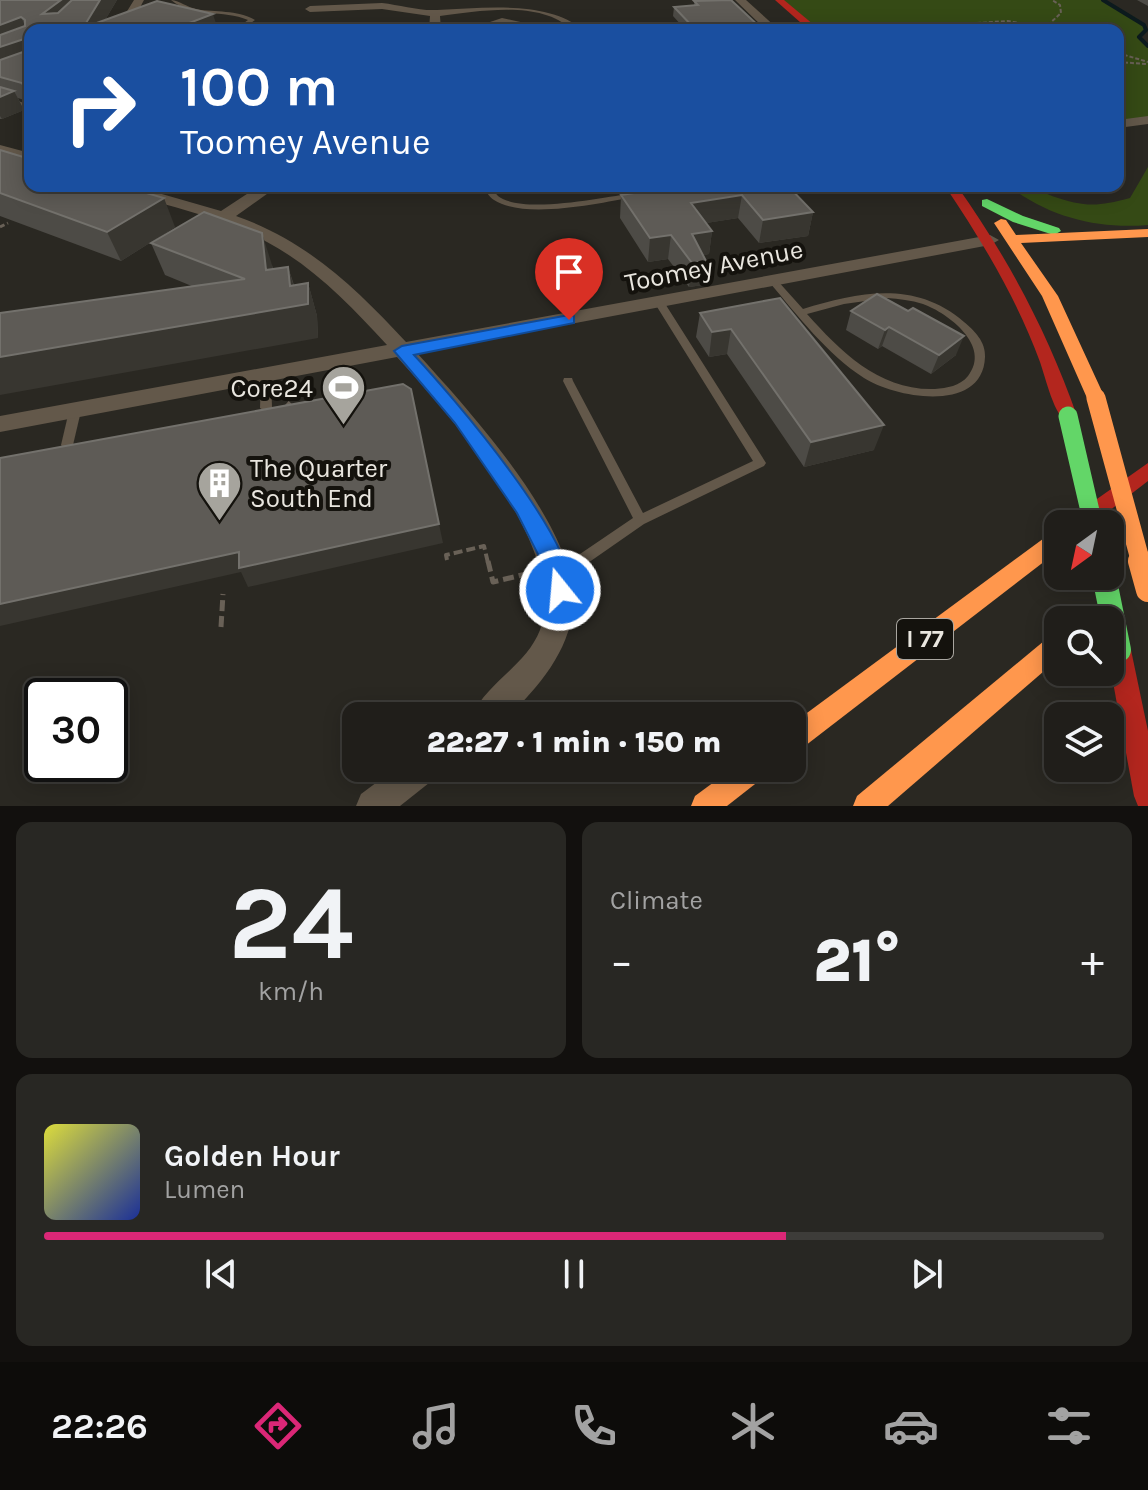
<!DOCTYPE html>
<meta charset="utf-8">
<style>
body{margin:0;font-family:Karla,sans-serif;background:#282723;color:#f1f3f6;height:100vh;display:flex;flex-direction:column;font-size:30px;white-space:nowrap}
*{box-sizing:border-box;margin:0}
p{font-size:26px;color:#a2a2a2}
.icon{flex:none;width:44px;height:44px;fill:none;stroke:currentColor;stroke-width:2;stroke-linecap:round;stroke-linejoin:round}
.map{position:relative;height:806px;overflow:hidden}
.side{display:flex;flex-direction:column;gap:16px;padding:16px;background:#12100e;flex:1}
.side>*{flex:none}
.hud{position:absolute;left:24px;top:24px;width:1100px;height:168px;border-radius:16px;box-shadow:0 4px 20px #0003,0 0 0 2px #3d3c39;background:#1a4fa0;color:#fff;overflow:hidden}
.needle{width:52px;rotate:213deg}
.fabs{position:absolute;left:1044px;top:510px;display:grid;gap:16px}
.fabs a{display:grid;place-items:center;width:80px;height:80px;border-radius:16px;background:#201e1a;box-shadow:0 4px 20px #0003,0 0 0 2px #3d3c39;font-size:40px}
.speed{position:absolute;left:24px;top:678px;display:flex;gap:16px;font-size:40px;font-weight:700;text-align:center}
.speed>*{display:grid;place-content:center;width:104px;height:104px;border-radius:50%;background:#201e1a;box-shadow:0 4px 20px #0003,0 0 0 2px #3d3c39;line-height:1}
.speed .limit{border:4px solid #111;border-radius:12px;background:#fff;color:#111}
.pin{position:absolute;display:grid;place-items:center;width:68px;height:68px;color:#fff;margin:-82px -34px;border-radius:50% 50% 50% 0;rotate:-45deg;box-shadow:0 0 8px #0007}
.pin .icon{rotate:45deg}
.me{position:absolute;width:88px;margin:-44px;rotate:343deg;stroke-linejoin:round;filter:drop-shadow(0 0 6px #0008)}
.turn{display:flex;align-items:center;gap:28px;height:168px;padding:0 24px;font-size:36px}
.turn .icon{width:104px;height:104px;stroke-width:2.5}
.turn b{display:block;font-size:56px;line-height:68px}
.big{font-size:60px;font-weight:800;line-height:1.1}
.side .card{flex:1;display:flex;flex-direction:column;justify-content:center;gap:12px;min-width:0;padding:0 28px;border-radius:16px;background:#282723}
.side .dial{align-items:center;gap:0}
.dial b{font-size:104px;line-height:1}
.song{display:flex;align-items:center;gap:24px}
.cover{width:96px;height:96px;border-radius:12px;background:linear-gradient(135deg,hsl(60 70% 55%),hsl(230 70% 35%))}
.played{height:8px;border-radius:4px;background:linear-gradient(90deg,#db2777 70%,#3d3c39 70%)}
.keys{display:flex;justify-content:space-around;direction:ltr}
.heat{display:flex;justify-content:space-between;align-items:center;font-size:44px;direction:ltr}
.side .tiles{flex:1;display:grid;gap:16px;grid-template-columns:1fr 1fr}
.card:last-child{grid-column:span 2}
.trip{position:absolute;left:342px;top:702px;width:464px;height:80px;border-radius:16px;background:#201e1a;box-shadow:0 4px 20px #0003,0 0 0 2px #3d3c39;font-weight:800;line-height:80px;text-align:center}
.tab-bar{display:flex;height:128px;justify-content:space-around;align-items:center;background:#0d0c0a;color:#a2a2a2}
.tab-bar .icon{width:56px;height:56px}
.tab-bar .active{color:#db2777}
.tab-bar b{font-size:36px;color:#f1f3f6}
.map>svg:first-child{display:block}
.green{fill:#354a15}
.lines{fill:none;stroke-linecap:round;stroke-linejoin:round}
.stream{stroke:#0c1a1d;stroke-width:4}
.path-far3{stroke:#696157;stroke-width:2;stroke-dasharray:4 2;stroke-linecap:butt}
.path-far2{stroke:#696157;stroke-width:3;stroke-dasharray:5 3;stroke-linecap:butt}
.path-far1{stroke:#696157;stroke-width:4;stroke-dasharray:9 4;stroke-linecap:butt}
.path{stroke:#696157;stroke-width:5;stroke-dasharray:11 5;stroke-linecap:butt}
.lane{fill:#63584a;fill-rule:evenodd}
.street{fill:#63584a;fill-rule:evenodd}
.fast{fill:#63d668;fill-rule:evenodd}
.slow{fill:#ff974d;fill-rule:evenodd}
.jam{fill:#b3261e;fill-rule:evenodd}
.fast-bridge-far1{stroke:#63d668;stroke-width:19}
.fast-bridge{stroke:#63d668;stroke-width:24}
.slow-bridge-far1{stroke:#ff974d;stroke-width:19}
.slow-bridge{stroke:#ff974d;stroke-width:24}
.wall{fill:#4d4b46}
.shaded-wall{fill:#383630}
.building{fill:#5e5b56;stroke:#73716c;stroke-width:2}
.route{fill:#1a73e8;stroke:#114b97;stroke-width:2}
.labels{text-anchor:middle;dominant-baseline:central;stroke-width:8;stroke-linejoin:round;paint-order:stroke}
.shield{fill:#14120d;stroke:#a9a6a0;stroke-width:2}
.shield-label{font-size:24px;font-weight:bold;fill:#e9e6df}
.street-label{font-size:26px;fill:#e9e6df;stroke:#14120d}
.poi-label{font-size:26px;fill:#e9e6df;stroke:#14120d;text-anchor:end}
</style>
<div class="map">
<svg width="1148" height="806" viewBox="0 0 1148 806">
<rect width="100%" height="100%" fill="#2a2822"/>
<g class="green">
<polygon points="779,0 1103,0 1136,18 1146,28 1139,38 1148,46 1148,120 1118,124 1118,30 815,30"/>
<path d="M1148,167V225C1102,229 1056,219 1017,192L1021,186C1033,186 1041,191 1052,196C1084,207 1097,207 1130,198Z"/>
</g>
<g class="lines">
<polyline class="stream" points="1103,0 1144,25 1146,30 1139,37 1148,46"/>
<g class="path-far3">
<polyline points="917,27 1008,21 1057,30"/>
<polyline points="1037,30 1047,26 1061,13 1060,5 1052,0"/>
<polyline points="1118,53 1148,62"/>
<polyline points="1118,62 1146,64"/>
</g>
<polyline class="path-far2" points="0,227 8,223"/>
<g class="path-far1">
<polyline points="284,409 299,393"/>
<polyline points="447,560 446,555 484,546 488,563"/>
</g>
<g class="path">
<polyline points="488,561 493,582 526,574"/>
<polyline points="221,627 223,594"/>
</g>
<g class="lane">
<path d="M171,0C180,1 187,7 196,9C216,13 236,9 255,20L241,30H234L248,20C223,9 194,19 171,0Z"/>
<polygon points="0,95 30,105 30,109 0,99"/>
<path d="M482,186H490C491,187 497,195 498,196C523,215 604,197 635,193L639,195L635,197C599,203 525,220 494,200C489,197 486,191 482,186Z"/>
<path d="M773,278L776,279L803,309C859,292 915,280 964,322C974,330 986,342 985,357C983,414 895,398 864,378C827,354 798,316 770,283V279ZM887,298C899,299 911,300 923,304C948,313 992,346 968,376C960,386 947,388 935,389C880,391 841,352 807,314L844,304Z"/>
<polygon points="659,299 664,302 766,463 764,466 644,524 562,581 557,583 552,581 550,577 552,573 633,518 563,381 564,378 572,378 573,381 643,513 753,461 654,302"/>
<polygon points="266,372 271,376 272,408 266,412 260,408 261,376"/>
<polygon points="75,407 81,411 73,445 71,448 63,448 61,445 69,411"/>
</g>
<g class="street">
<path d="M134,0H144C135,16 131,30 110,30L121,21Z"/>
<polygon points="735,0 746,0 779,30 766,30"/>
<path d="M382,3C400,5 419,11 437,10C485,8 548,0 583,30H571C543,0 479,11 440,16L441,30H429L430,16L382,9L310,12L305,9L310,6Z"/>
<path d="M502,18L525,23L528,28L513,30L516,27C502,22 494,30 481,30L490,22Z"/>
<polygon points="1148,116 1148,124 1118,128 1118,120"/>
<polygon points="0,145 30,153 30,162 0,154"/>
<path d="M109,186H134L221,211L259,186H278L236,216C306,240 357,289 406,342L990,235L999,240L990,245L417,353C467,408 581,532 573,608C569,652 538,687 509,716H472C486,683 526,666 540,630C570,550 449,414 397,357L0,432V416L387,345C351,306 314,267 267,242C219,216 164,205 111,189Z"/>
<polygon points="396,768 439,768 434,779 400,806 356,806 361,794"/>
</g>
<polygon class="fast" points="987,199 1023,216 1059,228 1061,231 1054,235 1013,222 982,206 982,200"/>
<g class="slow">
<polygon points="1001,219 1006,220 1016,235 1148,229 1148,237 1021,243 1058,296 1105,398 1102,402 1096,404 1087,398 1042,296 994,223"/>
<polygon points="1058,530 1058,551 801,749 792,753 792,724 1051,533"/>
<polygon points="1058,633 1058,659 888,806 853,806 857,796 1050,636"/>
<polygon points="733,768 768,768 764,777 727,806 691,806 695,796"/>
</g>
<g class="jam">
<polygon points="775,0 784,0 820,30 809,30"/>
<path d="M945,186H957C1008,258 1048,333 1077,416L1074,421L1068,422C1055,419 1045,376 1040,362C1017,299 982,241 945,186Z"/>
<polygon points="1148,463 1148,481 1092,524 1067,524 1070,518"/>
<polygon points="1119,639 1127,642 1131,650 1148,731 1148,806 1138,806 1134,796 1110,666 1110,644"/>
</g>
<polyline class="fast-bridge-far1" points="1068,416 1093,524"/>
<polyline class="fast-bridge" points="1104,576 1119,650"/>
<polyline class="slow-bridge-far1" points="1096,398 1141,563"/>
<polyline class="slow-bridge" points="1140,561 1148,590"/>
</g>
<g class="wall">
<polygon points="0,0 117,0 105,20 30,30 30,102 18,98 24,110 2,119 0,119"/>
<polygon points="1137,0 1148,0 1148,6"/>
<polygon points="694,1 763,30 684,28 673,16 674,7 694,5"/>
<polygon points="0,150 175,227 121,261 0,216"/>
<polygon points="625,186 788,186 813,212 808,236 759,243 738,218 706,223 712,231 709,254 703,255 706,261 703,285 689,287 668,259 648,262 620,218 621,195 632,193 632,189 626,189"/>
<polygon points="151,243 272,265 273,269 288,267 294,285 308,283 317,316 318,338 165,275"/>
<polygon points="780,298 874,450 804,467 727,354 709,357 696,337 700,313"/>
<polygon points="851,311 956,355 931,374 882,346 878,349 846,330"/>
</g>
<g class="shaded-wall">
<polygon points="61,0 81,0 68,17 42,14"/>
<polygon points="100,0 117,0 99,30 83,28"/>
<polygon points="213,14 218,30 171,30"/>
<polygon points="21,17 29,34 0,45 0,25"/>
<polygon points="24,39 30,53 0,68 0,47"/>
<polygon points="30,85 30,100 24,87"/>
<polygon points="14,91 24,110 2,119 0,116 0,97"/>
<polygon points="742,195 738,218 688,226 691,203"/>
<polygon points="164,198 175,227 121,261 107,232"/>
<polygon points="813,212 808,236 759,243 763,220"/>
<polygon points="712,231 709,254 689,258 692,234"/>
<polygon points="262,233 272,265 276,303 266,270"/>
<polygon points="671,235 668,259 648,262 650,238"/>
<polygon points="706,261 703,285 689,287 692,263"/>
<polygon points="288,267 298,300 308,283 317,316 318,338 0,395 0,357 290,286"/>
<polygon points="889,327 882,346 878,349 885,330"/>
<polygon points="731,329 727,354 709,357 712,332"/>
<polygon points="964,336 956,355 931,374 939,355"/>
<polygon points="884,425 874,450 804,467 811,442"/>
<polygon points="439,524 443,543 248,587 241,572 0,626 0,604 239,552"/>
</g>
<g class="building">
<polygon points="0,0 61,0 42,14 58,13 72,0 100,0 83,28 157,1 213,14 171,30 30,30 30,85 24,87 22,83 0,77 0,60 23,52 24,39 0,47 0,35 25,26 25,20 21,17 0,25"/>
<polygon points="731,0 763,30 656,30 693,27 674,7 698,5 694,1"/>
<polygon points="0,87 14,91 0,97"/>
<polygon points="0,150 30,159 30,186 122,186 164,198 107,232 0,193"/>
<polygon points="638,186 788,186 813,212 763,220 742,195 691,203 712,231 692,234 706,261 692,263 671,235 650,238 621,195 641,192"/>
<polygon points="204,212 262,233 266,270 288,267 290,286 308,283 308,304 0,357 0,313 245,279 151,243"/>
<polygon points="877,294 908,311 913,308 964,336 939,355 889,327 885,330 851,311"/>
<polygon points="780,298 884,425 811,442 731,329 712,332 700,313"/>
<polygon points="403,384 411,389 439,524 239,568 239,552 0,604 0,458"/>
</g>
<path class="route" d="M569,315L574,316V323L414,355C446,389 589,553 568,597L560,600L552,597L543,564L517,513L455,423L394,351L402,346Z"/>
<defs>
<symbol id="stadium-pin" viewBox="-11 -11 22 30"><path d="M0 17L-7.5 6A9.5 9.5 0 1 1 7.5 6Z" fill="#a6a49d" stroke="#14120d"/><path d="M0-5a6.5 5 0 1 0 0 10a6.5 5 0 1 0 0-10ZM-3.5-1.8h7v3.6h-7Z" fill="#fff"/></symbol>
<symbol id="building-pin" viewBox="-11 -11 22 30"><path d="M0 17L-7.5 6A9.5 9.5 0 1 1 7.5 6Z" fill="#a6a49d" stroke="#14120d"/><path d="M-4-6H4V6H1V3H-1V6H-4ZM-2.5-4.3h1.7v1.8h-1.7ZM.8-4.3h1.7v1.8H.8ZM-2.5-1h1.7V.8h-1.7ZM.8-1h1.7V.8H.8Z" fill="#fff"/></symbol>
</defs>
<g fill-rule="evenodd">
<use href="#stadium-pin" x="318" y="362" width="51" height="69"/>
<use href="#building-pin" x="194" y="458" width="51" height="69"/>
</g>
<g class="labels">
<rect class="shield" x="897" y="619" width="56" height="40" rx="6"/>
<g class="shield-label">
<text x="925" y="639">I 77</text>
</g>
<g class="street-label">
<text transform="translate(714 266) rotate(-11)">Toomey Avenue</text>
</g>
<g class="poi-label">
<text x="313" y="388">Core24</text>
<text x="250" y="468" text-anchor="start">The Quarter<tspan x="250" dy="30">South End</tspan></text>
</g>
</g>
</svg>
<div class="fabs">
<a><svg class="needle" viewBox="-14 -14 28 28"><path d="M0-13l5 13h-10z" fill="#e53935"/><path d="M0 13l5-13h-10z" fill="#a2a2a2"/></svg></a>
<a><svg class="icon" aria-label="search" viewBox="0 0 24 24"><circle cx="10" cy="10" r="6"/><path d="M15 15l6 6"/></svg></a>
<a><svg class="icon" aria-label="layers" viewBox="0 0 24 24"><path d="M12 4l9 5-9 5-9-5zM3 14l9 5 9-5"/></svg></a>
</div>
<div class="speed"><div class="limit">30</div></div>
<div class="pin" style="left:569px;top:320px;background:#d93025"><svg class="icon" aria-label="arrive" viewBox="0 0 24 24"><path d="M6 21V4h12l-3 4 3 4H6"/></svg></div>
<svg class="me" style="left:560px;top:590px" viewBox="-20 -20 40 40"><circle r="17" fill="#1a73e8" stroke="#fff" stroke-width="3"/><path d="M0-11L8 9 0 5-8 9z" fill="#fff"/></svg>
<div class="trip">22:27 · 1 min · 150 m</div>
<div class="hud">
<div class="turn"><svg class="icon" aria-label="right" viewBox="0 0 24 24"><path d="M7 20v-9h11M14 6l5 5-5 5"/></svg><div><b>100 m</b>Toomey Avenue</div></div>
</div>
</div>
<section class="side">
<div class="tiles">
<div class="card dial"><b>24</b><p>km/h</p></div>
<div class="card"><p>Climate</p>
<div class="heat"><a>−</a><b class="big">21°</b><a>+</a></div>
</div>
<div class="card">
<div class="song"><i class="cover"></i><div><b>Golden Hour</b><p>Lumen</p></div></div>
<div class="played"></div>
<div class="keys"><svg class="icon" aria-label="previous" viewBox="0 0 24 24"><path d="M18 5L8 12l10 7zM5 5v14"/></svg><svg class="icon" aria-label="pause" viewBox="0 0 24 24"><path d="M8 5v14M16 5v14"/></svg><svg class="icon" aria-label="next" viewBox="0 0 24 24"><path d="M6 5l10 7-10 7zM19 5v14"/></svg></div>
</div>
</div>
</section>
<nav class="tab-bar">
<b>22:26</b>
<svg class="icon active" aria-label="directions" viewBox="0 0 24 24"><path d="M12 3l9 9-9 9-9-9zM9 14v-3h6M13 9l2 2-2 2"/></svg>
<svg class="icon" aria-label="music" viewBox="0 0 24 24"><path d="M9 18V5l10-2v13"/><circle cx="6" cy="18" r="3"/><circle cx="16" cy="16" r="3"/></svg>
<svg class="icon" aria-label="phone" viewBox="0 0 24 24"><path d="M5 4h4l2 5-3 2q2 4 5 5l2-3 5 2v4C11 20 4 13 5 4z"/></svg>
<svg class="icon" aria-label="climate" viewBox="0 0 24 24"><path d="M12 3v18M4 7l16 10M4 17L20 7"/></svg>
<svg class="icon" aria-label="car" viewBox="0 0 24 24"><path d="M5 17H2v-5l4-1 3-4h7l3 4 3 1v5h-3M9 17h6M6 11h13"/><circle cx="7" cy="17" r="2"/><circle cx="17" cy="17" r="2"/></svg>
<svg class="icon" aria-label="filters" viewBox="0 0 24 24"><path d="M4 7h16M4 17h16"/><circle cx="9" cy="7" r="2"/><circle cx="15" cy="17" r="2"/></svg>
</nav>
